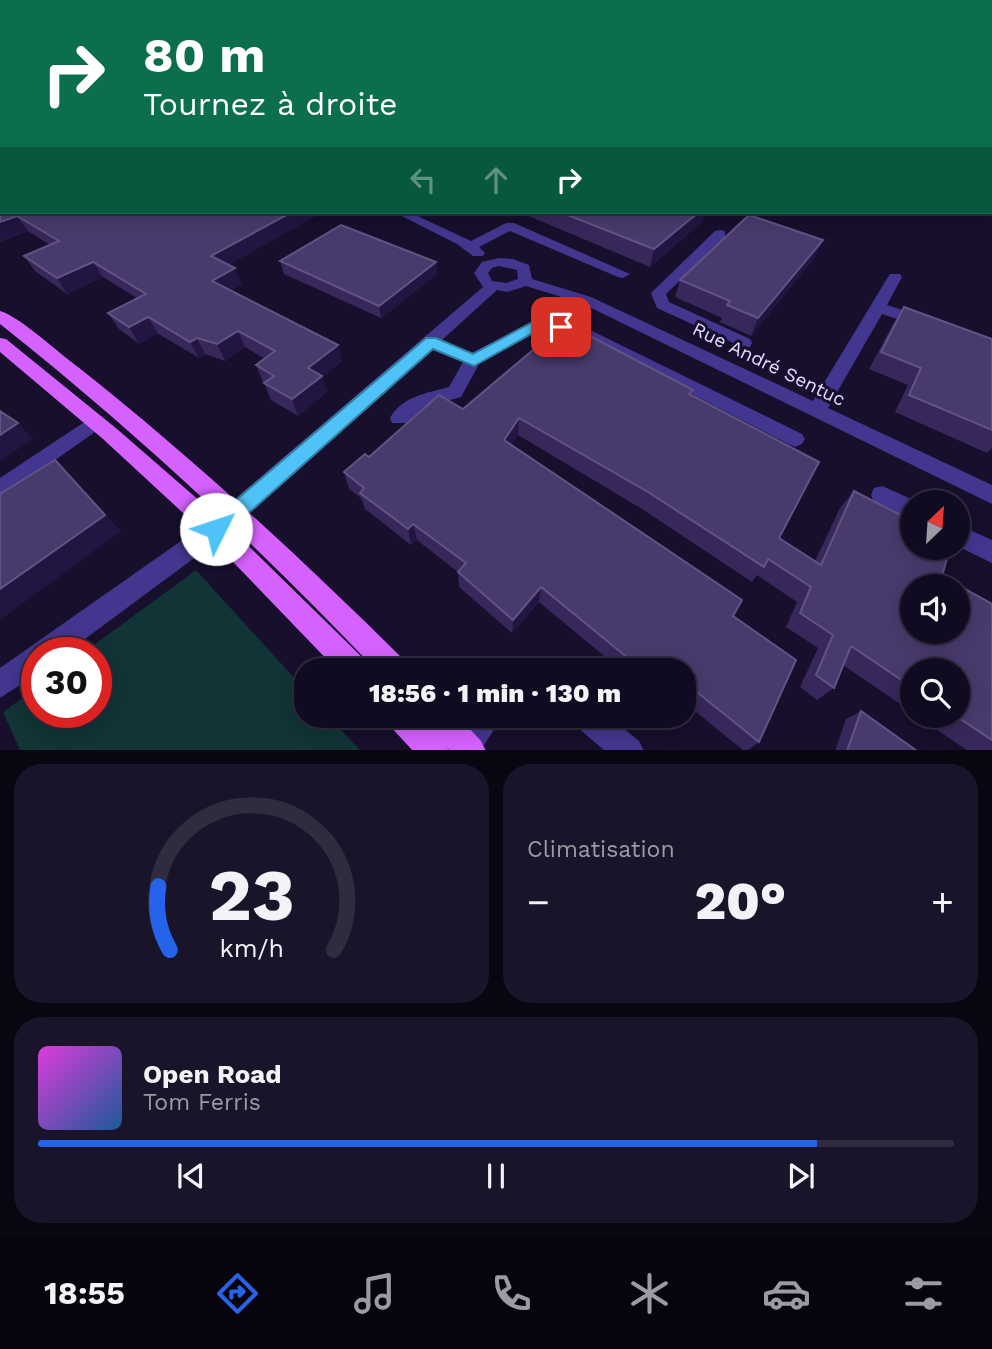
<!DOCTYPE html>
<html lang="fr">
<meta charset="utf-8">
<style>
body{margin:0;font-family:"Work Sans",sans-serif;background:#1a142a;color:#f1f3f6;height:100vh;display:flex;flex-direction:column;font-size:26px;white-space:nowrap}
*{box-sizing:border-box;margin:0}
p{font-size:23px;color:#9c9ba5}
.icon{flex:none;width:38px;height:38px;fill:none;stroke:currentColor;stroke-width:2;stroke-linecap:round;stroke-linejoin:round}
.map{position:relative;height:750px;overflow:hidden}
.panel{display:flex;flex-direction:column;gap:14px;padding:14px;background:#090612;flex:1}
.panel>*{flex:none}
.banner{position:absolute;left:0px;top:0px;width:992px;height:214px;box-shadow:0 4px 18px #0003,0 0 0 2px #302b3f;background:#0b6e4f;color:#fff;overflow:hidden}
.needle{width:46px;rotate:25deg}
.controls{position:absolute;left:900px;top:490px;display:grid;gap:14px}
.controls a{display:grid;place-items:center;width:70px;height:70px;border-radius:50%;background:#110b21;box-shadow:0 4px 18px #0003,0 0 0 2px #302b3f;font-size:35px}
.speed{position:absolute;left:21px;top:637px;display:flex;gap:14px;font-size:35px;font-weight:700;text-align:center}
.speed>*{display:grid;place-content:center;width:91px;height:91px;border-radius:50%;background:#110b21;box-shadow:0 4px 18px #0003,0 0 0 2px #302b3f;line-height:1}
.speed .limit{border:10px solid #d22;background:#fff;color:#111}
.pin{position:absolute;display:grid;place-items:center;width:60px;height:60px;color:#fff;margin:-30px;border-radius:14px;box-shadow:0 4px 10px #0006}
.me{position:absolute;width:77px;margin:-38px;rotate:49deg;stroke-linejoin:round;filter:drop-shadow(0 0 5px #0008)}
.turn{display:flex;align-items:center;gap:24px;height:147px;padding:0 28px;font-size:32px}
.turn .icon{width:91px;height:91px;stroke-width:2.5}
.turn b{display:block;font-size:49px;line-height:60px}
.lanes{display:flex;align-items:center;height:66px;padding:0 28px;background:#0003;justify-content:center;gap:35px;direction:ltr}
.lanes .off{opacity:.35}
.big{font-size:52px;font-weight:800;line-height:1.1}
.panel .widget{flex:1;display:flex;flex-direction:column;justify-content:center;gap:10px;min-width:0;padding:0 24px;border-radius:28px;background:#1a142a}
.panel .dial{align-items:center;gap:0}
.dial svg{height:182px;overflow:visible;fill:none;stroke:#302b3f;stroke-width:7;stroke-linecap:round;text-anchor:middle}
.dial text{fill:#f1f3f6;stroke:none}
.song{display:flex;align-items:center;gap:21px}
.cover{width:84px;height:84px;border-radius:10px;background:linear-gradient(135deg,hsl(300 70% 55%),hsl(210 70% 35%))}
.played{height:7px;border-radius:4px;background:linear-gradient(90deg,#2563eb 85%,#302b3f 85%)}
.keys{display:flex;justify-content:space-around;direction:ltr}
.heat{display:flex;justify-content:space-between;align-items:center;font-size:38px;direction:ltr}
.panel .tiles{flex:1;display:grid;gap:14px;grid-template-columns:1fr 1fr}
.widget:last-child{grid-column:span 2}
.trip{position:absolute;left:294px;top:658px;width:402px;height:70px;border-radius:28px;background:#110b21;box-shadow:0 4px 18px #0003,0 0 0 2px #302b3f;font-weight:800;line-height:70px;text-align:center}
.tabs{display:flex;height:112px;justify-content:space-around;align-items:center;background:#07040d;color:#9c9ba5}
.tabs .icon{width:49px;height:49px}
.tabs .current{color:#2563eb}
.tabs b{font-size:32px;color:#f1f3f6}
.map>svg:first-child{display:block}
.green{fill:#113437}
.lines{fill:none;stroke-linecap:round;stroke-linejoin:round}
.minor{fill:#43368f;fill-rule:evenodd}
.major{fill:#d561ff;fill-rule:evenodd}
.wall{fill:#37275b}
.shaded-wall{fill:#221541}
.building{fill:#493a6d;stroke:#615384;stroke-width:2;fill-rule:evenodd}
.route{fill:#4fc3f7;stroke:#337fa1;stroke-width:2}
.labels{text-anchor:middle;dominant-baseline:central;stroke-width:6;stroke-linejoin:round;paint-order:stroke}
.street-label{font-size:19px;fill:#e2daff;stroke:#170f2c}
</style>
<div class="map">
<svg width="992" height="751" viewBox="0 0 992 751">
<rect width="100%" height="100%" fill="#170f2c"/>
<polygon class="green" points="196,570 306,691 306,716 328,716 360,750 20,750 3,712 37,687 37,712 96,712 96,653 83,653"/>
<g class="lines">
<g class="minor">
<rect x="0" y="122" width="2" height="6"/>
<polygon points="394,212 409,212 471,241 506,223 514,223 630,274 623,278 618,277 510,231 479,247 485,253 483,256 473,256 457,244"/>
<polygon points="720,230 725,231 725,237 666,294 669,302 750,339 752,343 750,347 744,348 657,308 651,293 715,231"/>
<path d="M499,258L513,259L529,265L532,279L591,297L813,401L888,277L890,274H900L902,277L887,305L927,318L929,322L921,327L882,314L828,408L992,485V504L581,303L526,286L507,292L497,290L442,340L472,353L540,318L582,326L802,434L805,439L802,444L795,447L788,444L578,335L542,328L479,364L461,397L424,407L406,423H392L390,418C401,397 427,393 449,387L463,362L432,349L224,536L66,653H37V674L0,698V668L208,522L483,287L474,273L482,262ZM499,266L517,270L518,279L506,283L492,281L488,273L492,268Z"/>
<polygon points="95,415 102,417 104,422 102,427 0,499 0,478"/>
<polygon points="882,486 918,502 912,502 912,520 874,502 871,495 874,488"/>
<polygon points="957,524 992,540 992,563 957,546"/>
<polygon points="530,657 540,660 543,670 515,670 518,660"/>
<polygon points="471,716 503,716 480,751 446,751 451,741"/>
<polygon points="572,716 608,716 639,741 644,751 605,751 576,726"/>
</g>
<g class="major">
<path d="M0,311C19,316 60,354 78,367C193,458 300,557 404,660L407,670H376C258,546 134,430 0,324Z"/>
<polygon points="0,338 6,339 117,429 224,522 365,660 368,670 337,670 208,536 103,439 0,352"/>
<polygon points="386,716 420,716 426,722 424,716 458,716 481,741 486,751 450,751 447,747 449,751 413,751 390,726"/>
</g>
</g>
<g class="wall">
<polygon points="0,154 229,265 242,284 230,291 338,345 342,361 322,377 327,392 298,416 271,400 264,383 265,383 263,382 256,365 265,359 245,347 225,361 205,354 199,358 157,333 139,344 119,329 108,313 137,298 103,277 67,294 35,271 24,256 50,245 28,231 0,242"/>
<polygon points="519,212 705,212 702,222 650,267"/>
<polygon points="823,240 815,257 751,336 720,322 722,318 675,297 680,280"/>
<polygon points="280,261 436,262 437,274 381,318 284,274"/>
<polygon points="904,307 992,339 992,448 987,453 895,412 908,385 869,369 893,324"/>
<polygon points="693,390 691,395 779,538 815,561 840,508 854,491 942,576 992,604 992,751 968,751 917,716 957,716 912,670 912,712 843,665 834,688 817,700 800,687 818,648 786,627 797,602 757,575 752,582 642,509 518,435 511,445 733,616 759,742 747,751 744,751 685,703 684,670 621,670 539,602 512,633 459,587 458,572 417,540 411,545 365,509 361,498 349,489 344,472 369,457 463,409"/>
<polygon points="861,711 917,751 835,751 846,719"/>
<polygon points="649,716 678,716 666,731"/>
</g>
<g class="shaded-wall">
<polygon points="292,212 323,212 217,272 211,256"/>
<polygon points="699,212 705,212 702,222 650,267 654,249"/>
<polygon points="17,216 28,231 0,242 0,222"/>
<polygon points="823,240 815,257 751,336 758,318"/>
<polygon points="93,262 103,277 67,294 57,278"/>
<polygon points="436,262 437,274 381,318 379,306"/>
<polygon points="235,268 242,284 219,298 212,281"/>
<polygon points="148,317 157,333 139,344 129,327"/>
<polygon points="238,331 245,347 225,361 217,344"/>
<polygon points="197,338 205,354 199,358 190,342"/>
<polygon points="338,345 342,361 322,377 327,392 298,416 292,399 308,368"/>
<polygon points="519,418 518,435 504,457 504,440"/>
<polygon points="18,423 33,439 0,461 0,435"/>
<polygon points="55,460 121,531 0,620 0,589"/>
<polygon points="413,524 417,540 411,545 408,529"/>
<polygon points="541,587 539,602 512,633 513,620"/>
</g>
<g class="building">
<rect x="990" y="129" width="2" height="36"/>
<polygon points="0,154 2,154 2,212 292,212 211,256 235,268 212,281 338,345 308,368 322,376 292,399 264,383 274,376 256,365 275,351 238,331 217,344 197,338 190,342 148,317 129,327 108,313 146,294 93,262 57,278 24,256 59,241 17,216 0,222"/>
<polygon points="560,212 699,212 654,249"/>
<polygon points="749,215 823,240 758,318 727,305 730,301 680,280"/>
<polygon points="341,225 436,262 379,306 280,261"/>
<polygon points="904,307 992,339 992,430 909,395 921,368 881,352"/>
<path d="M565,323L693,390L689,394L819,462L779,538L821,565L854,491L912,521V548H950L942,576L992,604V740L956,716H957V670H912V687L851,646L834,688L816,675L833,635L800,613L811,587L768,559L764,567L648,492L519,418L504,440L742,600L733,616L796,660L759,742L693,689L684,704V670H631L628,658L541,587L513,620L458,572L466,563L413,524L408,529L360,493L364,488L344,472L365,454L369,457L439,395L463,409ZM912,586H957V632H912Z"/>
<polygon points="0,411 18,423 0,435"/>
<polygon points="55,460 105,515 0,589 0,494"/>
<polygon points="861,711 917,751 847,751"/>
<polygon points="670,716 678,716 675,720"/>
</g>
<linearGradient id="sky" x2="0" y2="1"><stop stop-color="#0d0818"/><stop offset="0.52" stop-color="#363756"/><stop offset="1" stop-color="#363756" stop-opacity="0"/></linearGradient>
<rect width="992" height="219" fill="url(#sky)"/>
<polygon class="route" points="540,318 566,324 568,327 561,332 542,328 474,366 433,349 223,536 216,539 209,536 206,529 209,523 426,338 436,338 473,354"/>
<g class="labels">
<g class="street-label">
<text transform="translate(769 364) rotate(26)">Rue André Sentuc</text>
</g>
</g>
</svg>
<div class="controls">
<a><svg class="needle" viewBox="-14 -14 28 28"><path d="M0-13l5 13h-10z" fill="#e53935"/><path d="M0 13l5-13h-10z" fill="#9c9ba5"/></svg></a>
<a><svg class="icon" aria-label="sound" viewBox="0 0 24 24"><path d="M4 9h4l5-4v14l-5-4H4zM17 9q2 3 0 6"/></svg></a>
<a><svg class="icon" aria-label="search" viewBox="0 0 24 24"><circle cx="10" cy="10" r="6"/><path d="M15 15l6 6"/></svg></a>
</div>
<div class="speed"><div class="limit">30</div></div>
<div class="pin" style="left:561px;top:327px;background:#d93025"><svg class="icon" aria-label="arrive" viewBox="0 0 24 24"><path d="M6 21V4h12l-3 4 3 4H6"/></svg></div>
<svg class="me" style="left:216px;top:529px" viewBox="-20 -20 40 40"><circle r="19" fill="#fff"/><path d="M0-13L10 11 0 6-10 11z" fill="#4fc3f7"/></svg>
<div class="trip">18:56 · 1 min · 130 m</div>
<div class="banner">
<div class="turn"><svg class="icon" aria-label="right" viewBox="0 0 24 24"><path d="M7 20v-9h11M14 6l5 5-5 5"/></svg><div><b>80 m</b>Tournez à droite</div></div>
<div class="lanes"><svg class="icon off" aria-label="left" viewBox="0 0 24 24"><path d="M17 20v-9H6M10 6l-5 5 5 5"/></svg><svg class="icon off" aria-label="ahead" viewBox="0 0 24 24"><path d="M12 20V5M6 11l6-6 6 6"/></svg><svg class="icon" aria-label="right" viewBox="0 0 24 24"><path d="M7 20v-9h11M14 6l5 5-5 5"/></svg></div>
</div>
</div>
<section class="panel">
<div class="tiles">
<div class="widget dial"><svg viewBox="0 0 100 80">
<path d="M14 69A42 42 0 1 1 86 69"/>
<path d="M14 69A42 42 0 0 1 9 41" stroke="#2563eb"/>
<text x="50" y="56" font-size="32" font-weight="700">23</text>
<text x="50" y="72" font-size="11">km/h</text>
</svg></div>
<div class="widget"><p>Climatisation</p>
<div class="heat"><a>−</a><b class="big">20°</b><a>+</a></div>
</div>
<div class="widget">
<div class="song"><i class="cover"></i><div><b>Open Road</b><p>Tom Ferris</p></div></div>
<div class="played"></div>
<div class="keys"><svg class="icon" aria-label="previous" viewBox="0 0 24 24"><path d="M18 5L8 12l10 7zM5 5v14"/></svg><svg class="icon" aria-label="pause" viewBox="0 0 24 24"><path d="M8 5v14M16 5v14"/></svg><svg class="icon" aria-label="next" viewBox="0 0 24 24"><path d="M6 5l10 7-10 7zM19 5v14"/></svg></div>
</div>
</div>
</section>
<nav class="tabs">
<b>18:55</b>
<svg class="icon current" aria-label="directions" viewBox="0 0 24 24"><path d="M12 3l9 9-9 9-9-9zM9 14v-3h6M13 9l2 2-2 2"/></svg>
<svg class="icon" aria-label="music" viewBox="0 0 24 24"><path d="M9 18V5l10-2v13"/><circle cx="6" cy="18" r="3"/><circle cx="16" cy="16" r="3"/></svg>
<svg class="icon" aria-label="phone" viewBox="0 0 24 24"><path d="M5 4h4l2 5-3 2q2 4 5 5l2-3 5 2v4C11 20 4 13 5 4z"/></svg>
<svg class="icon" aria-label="climate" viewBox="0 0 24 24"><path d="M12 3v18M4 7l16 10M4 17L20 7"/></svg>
<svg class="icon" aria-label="car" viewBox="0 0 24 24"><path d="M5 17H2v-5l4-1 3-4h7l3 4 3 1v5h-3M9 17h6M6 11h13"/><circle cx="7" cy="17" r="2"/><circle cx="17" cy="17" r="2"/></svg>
<svg class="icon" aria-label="filters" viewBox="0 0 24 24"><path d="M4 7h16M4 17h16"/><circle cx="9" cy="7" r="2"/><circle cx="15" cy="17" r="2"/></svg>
</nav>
